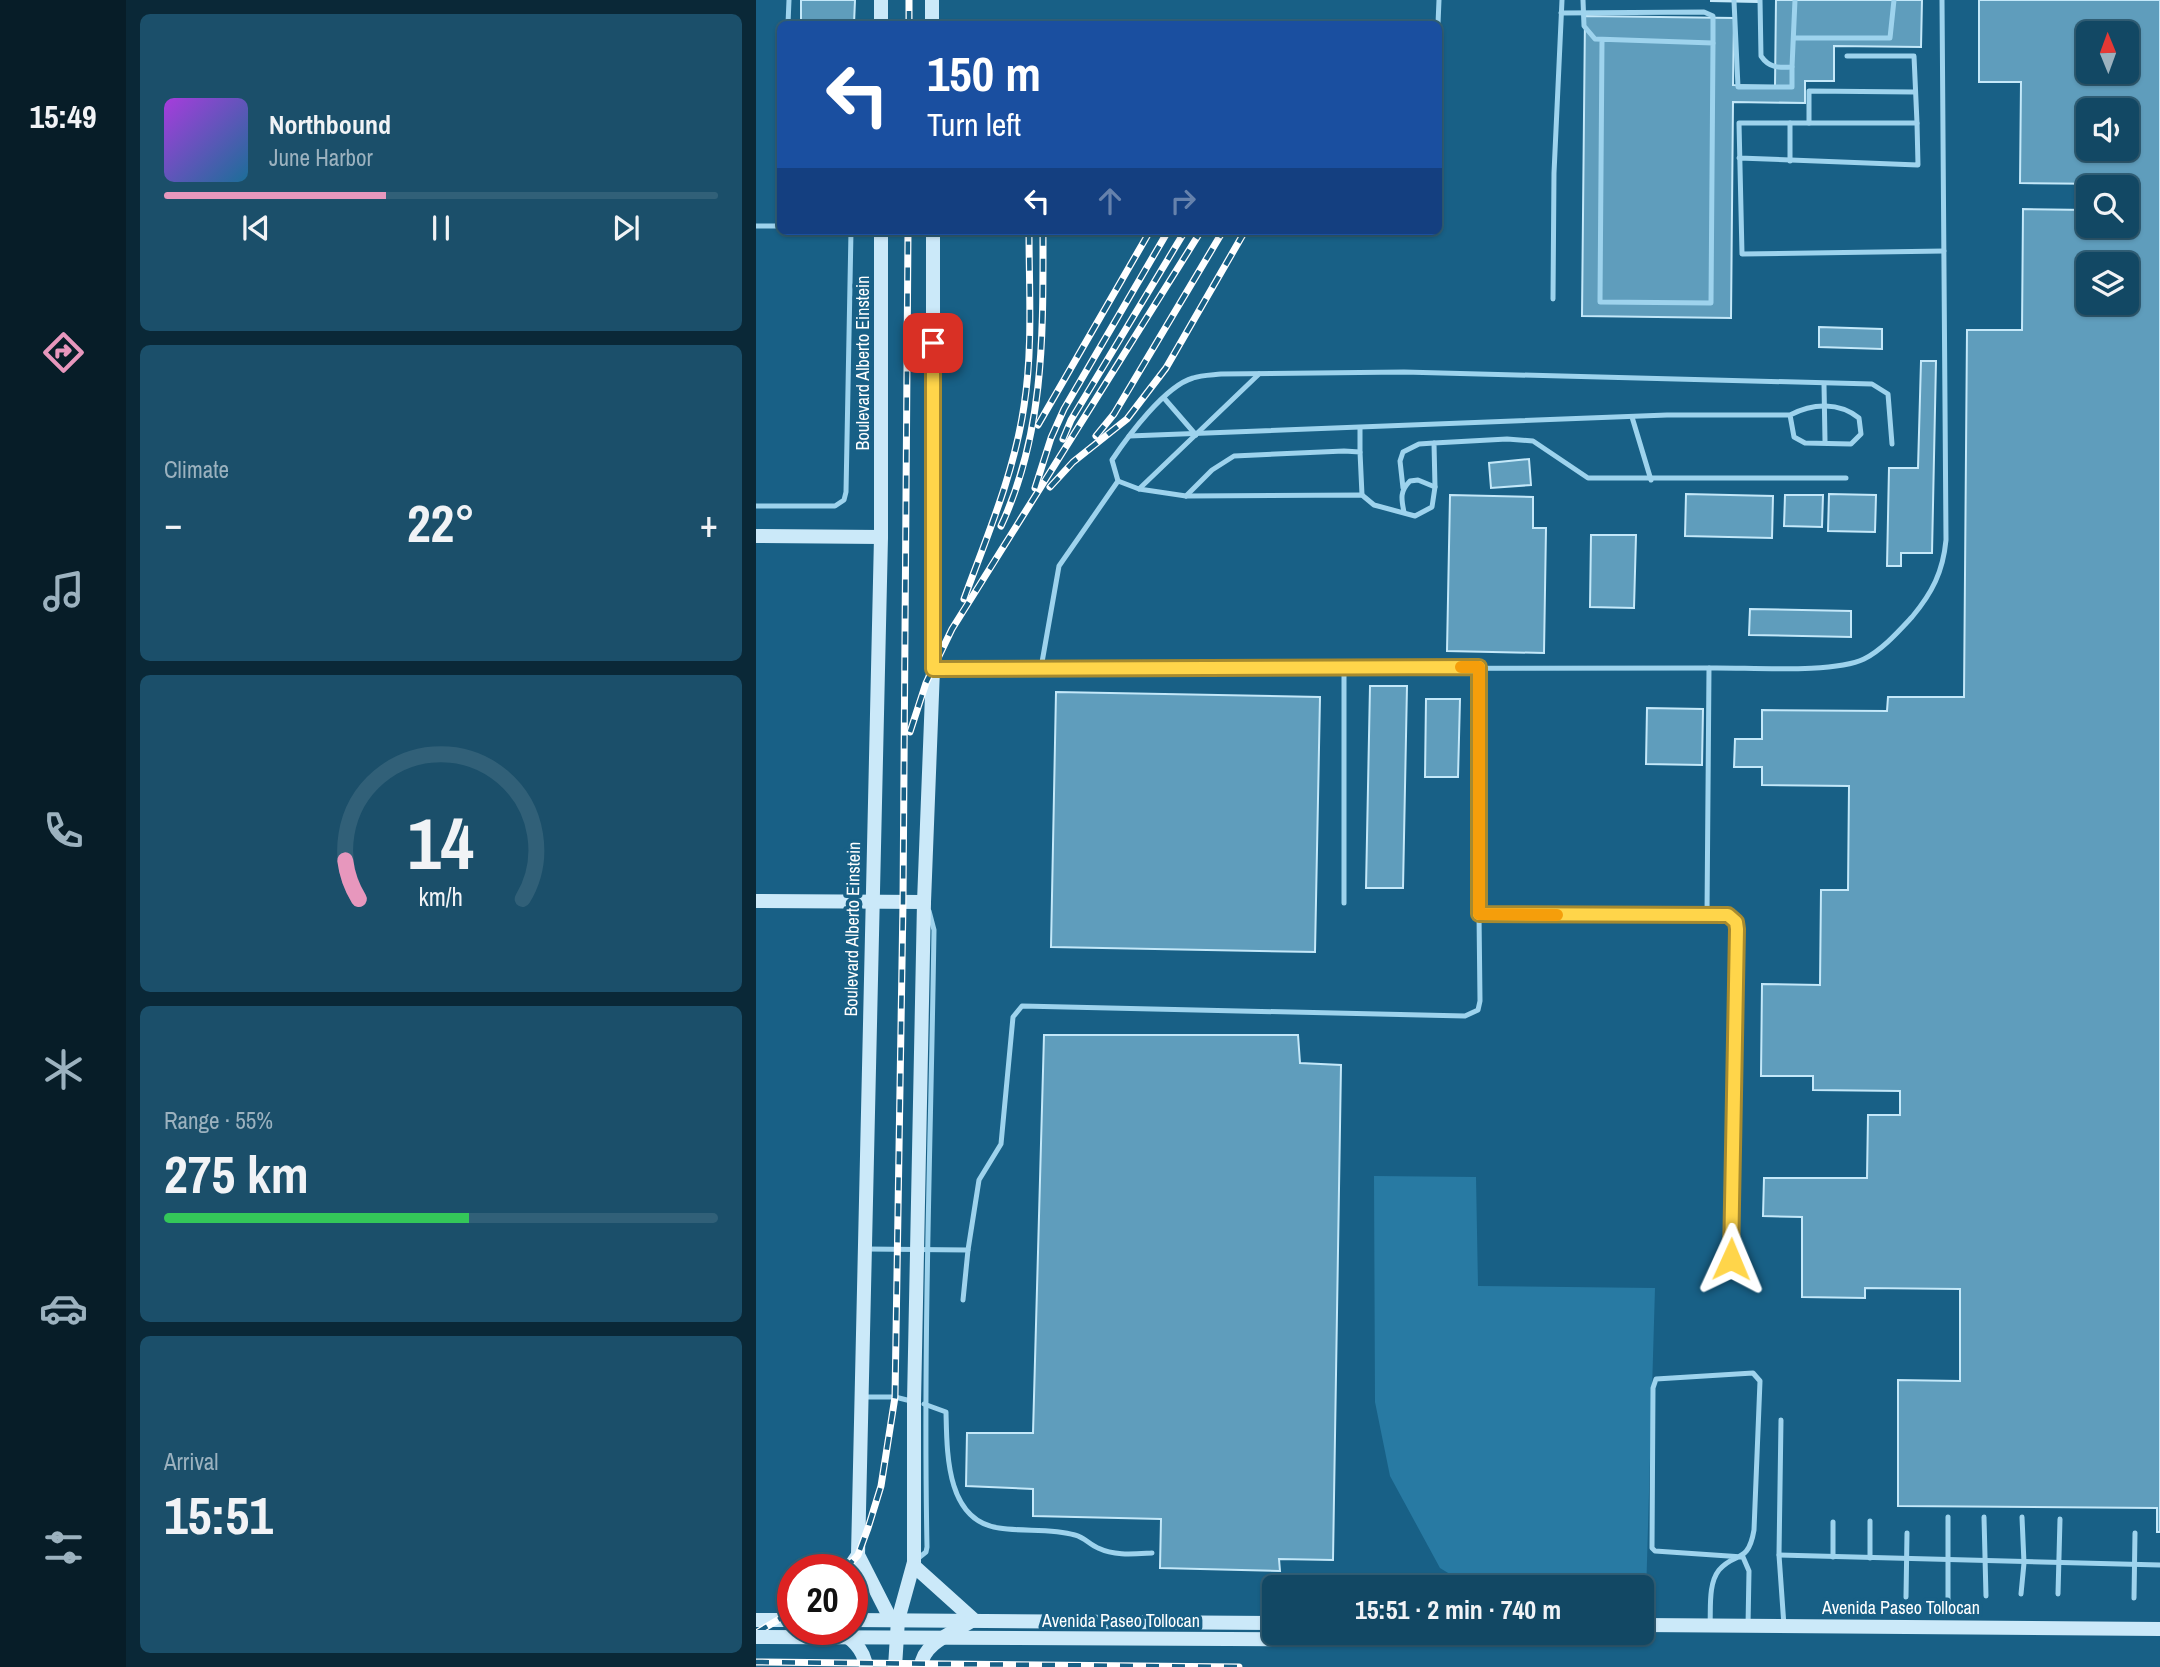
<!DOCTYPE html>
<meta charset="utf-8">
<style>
body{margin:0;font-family:"Archivo Narrow",sans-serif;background:#1b4f6a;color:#f1f3f6;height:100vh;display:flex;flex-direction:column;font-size:26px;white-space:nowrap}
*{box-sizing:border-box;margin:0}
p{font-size:23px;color:#9cb2bf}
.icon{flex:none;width:38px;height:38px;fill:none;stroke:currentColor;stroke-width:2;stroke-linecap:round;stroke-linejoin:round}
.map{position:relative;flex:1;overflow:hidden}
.details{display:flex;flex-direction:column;gap:14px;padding:14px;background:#0a2837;width:630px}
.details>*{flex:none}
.guide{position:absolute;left:21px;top:21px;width:665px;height:214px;border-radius:10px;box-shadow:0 2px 5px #0004,0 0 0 2px #316078;background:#1a4fa0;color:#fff;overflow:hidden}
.needle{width:46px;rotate:359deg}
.controls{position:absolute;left:1320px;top:21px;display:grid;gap:14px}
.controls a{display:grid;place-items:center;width:63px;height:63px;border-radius:10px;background:#124864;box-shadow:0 2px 5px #0004,0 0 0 2px #316078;font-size:35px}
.speed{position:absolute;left:21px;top:1554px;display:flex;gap:14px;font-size:35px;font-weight:700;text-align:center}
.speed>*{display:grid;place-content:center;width:91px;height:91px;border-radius:50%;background:#124864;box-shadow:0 2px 5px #0004,0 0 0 2px #316078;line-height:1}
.speed .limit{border:10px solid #d22;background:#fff;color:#111}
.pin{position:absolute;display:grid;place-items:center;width:60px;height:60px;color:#fff;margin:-30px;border-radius:14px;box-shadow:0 4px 10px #0006}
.me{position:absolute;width:77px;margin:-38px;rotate:1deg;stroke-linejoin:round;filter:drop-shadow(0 0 5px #0008)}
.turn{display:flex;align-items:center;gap:24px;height:147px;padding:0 35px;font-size:32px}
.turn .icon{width:91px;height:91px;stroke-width:2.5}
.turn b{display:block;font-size:49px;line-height:60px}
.lanes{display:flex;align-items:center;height:66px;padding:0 35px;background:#0003;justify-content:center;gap:35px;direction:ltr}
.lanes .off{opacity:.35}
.big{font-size:52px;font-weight:700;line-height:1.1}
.details .widget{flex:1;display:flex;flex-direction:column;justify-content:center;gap:10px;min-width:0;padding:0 24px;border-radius:10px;background:#1b4f6a}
.details .dial{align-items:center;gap:0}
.dial svg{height:182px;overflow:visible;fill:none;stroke:#316078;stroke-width:7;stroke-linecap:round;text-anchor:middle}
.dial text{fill:#f1f3f6;stroke:none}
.song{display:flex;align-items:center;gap:21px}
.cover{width:84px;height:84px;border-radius:10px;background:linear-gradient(135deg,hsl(280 70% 55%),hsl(200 70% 35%))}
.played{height:7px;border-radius:4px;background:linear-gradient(90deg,#e797bd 40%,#316078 40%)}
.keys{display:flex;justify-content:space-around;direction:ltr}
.heat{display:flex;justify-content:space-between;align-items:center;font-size:38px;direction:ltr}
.charge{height:10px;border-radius:5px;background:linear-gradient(90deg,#34c759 55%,#316078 0)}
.trip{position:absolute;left:506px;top:1575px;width:392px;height:70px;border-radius:10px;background:#124864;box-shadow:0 2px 5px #0004,0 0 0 2px #316078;font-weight:700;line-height:70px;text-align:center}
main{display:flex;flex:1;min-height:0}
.tab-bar{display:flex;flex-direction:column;width:126px;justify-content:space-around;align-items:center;background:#071d28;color:#9cb2bf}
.tab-bar .icon{width:49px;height:49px}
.tab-bar .selected{color:#e797bd}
.tab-bar b{font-size:32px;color:#f1f3f6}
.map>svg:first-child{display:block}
.green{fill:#287aa3}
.building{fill:#5f9dbc;stroke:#c4e8f9;stroke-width:2;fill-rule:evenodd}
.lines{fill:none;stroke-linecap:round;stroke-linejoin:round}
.service{stroke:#9ed3ed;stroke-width:5}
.secondary{stroke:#cbe9f9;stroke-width:14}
.rail-casing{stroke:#fff;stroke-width:7}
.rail{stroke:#186086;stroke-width:4.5;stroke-dasharray:13;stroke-linecap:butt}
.secondary-bridge{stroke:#cbe9f9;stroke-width:14}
.route-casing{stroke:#a68a30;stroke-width:18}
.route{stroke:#ffd54a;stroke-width:12}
.slow{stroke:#f59e0b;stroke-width:12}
.labels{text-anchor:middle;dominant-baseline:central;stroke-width:7;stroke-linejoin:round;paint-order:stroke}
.street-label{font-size:18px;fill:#fff;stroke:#186086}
</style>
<main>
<nav class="tab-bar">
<b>15:49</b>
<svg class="icon selected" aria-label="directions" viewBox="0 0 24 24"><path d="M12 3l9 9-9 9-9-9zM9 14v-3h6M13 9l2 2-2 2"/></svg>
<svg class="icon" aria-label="music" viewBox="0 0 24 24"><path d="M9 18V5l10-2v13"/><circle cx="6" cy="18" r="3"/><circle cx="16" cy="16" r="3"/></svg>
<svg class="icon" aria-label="phone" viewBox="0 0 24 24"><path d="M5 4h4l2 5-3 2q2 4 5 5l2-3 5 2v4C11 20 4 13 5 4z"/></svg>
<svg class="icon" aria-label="climate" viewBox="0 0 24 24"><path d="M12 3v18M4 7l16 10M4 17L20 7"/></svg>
<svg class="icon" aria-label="car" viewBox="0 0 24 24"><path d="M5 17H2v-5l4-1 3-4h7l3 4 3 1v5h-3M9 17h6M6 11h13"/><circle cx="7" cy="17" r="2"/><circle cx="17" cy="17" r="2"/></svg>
<svg class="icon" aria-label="filters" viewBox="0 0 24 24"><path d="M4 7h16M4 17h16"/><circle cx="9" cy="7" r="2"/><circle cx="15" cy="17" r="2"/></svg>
</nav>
<section class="details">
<div class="widget">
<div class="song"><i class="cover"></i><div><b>Northbound</b><p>June Harbor</p></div></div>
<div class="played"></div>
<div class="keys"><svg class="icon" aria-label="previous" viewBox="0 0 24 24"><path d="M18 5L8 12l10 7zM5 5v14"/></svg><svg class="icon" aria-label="pause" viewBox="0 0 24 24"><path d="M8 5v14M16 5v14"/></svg><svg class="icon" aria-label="next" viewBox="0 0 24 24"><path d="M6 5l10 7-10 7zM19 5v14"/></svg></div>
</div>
<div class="widget"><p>Climate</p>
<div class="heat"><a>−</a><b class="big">22°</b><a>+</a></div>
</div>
<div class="widget dial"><svg viewBox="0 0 100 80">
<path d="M14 69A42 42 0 1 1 86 69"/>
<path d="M14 69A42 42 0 0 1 8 52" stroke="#e797bd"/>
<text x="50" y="56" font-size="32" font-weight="700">14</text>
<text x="50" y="72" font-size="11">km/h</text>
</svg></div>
<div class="widget"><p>Range · 55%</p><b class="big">275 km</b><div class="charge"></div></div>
<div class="widget"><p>Arrival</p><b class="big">15:51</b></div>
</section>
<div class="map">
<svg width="1404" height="1667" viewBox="0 0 1404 1667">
<rect width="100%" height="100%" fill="#186086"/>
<polygon class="green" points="618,1176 720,1177 722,1286 899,1288 890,1595 886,1595 886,1587 715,1587 684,1568 634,1476 619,1402"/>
<g class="building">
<polygon points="45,0 99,0 98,24 45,24"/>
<polygon points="955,0 1001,0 1001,2 955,1"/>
<polygon points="1020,0 1166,0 1165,47 1078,46 1078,81 1049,81 1049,103 977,102 975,318 826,316 829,16 978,18 977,85 1019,86"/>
<path d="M1223,0H1404V1532H1401V1508L1142,1506V1380L1204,1381V1289L1109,1288V1298L1046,1297V1217L1007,1216L1008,1178H1111L1112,1115H1144V1091L1057,1090V1076H1005L1006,984L1064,985L1065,890H1092L1093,786L1006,785V767H978L979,739H1006V710L1131,711L1132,697H1208L1211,330H1266L1267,209L1332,210V226H1370V187H1355V184L1264,183L1265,82H1223ZM1332,33H1370V72H1332ZM1332,110H1370V149H1332ZM1332,264H1370V303H1332Z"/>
<polygon points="1063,327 1126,329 1126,349 1063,347"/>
<polygon points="1165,361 1180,361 1176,553 1145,553 1145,566 1131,566 1133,468 1162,468"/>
<polygon points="773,459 775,485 735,488 733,463"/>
<polygon points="930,494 1017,496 1016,538 929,536"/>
<polygon points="1073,494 1120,495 1119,532 1072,531"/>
<polygon points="694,495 777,497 777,528 790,528 788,653 691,651"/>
<polygon points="1029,495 1067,495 1066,527 1028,526"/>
<polygon points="835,535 880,535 878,608 834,607"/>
<polygon points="994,609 1095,611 1095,637 993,635"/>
<polygon points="614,686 651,686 647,888 610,888"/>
<polygon points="300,692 564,697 559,952 295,947"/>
<polygon points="670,699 704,699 702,777 669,777"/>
<polygon points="891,708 947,709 946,765 890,764"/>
<polygon points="288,1035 542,1035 544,1063 585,1065 577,1560 523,1559 524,1571 404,1568 405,1519 277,1516 277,1489 210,1486 211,1433 277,1433"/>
</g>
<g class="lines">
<g class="service">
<polyline points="827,0 828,26 839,39 957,43 955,303 844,302 846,40"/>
<path d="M1004,0L1005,56C1013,68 1023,68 1036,67L1039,0"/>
<polyline points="978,1 982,87 1036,87 1036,67"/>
<polyline points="805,13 948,12 957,16 957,43"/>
<polyline points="32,24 33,0"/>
<polyline points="682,24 683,0"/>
<polyline points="1039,38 1134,38 1138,0"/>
<polyline points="1091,56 1158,56 1161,123"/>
<polyline points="1034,123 1034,161"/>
<polyline points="1053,123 1053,91 1158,92"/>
<polyline points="983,158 1162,165 1161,123 983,123 986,254 1188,251"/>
<polyline points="0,226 24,226"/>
<polyline points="797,299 798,173 806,0"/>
<polyline points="1068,384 1069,441"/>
<polyline points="408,398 440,435"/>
<polyline points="876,417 895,480"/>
<path d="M373,436L911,415H1034C1057,403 1083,402 1103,418L1105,434L1095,444L1049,443L1038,437L1034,415"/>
<polyline points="604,452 604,428"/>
<polyline points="362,481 383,489 503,374"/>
<polyline points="647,488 644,461 647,452 663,444 678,443"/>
<polyline points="383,489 430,496 606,495 618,505 659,516 676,507 679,487 678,443 751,439 777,441 832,478 1090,478"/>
<polyline points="430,496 456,470 478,456 588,451 604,452 606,495"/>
<polyline points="0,506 79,506 88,500 90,492 95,231"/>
<path d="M648,512C645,498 644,491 654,481L662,480L679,487"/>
<polyline points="723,667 723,914"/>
<path d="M285,668L303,566L362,481L356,460C372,436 409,386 437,378C445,375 456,375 465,374L648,372L1116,384L1132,394L1136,444"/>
<polyline points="177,669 953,668"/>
<polyline points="588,903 588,667"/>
<polyline points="951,915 972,915 980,922 981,929 975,1259"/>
<path d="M110,1249L212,1250L223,1180L245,1144L257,1017L266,1006L709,1016L722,1010L724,1001L723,914L951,915L953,668C990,667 1077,674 1108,659C1126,650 1142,632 1156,617C1176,593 1187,572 1190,540L1186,0"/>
<polyline points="207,1300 212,1250"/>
<polyline points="106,1397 139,1397 155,1401"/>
<path d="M168,1404L190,1412C191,1453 190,1521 243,1528C268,1532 295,1528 319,1535C328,1537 334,1545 342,1548C359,1556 377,1554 396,1553"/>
<polyline points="1025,1420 1023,1555 1028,1626"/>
<polyline points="1228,1517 1230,1596"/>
<polyline points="1114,1521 1114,1558"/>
<polyline points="1077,1522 1077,1557"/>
<polyline points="1023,1555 1404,1565"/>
<path d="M160,1560L170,1552L171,1547C167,1341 175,1136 178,930L173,911"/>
<polyline points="1265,1594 1268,1563 1266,1517"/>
<polyline points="1302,1594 1304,1519"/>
<polyline points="1150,1597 1151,1533"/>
<polyline points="1378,1598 1379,1533"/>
<polyline points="1192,1599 1192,1517"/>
<path d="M954,1625C955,1608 952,1584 963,1570C979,1551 992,1565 998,1530L1004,1381L997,1373L900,1379L897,1388L896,1548L899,1551L987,1557L993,1571L992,1626"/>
</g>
<g class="secondary">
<polyline points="176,0 176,24"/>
<polyline points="125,24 125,0"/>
<polyline points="125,231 125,537 102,1555 135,1620"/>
<polyline points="0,536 125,537"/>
<polyline points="0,901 168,902"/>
<polyline points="158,1566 218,1620"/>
<polyline points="92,1570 102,1555"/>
<polyline points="0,1620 37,1620"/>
<polyline points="96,1620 518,1623"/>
<polyline points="886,1625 1404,1629"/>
<path d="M79,1629C95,1638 108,1648 110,1667"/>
<polyline points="472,1639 679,1640 730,1633"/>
<polyline points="139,1667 142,1620 158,1562 158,1402 168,902 177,669 177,231"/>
<path d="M165,1667C166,1643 199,1632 217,1620"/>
</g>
<defs>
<g id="rail">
<polyline points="153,24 153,0"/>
<polyline points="282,425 394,231"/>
<polyline points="340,436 358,414 467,231"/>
<polyline points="307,439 315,420 429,231"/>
<polyline points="294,487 317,462 371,419 410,368 489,231"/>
<polyline points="279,488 295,438 308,409 412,231"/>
<path d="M245,526C289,431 287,333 287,231"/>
<path d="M208,599C231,536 258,474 268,406C277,349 273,289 273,231"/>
<polyline points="154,732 170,683 196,629 445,231"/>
<polyline points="88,1570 102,1555 112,1528 125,1486 139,1397 147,902 152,231"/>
<polyline points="0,1633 37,1611"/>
<polyline points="0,1662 483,1667"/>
</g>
</defs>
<use href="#rail" class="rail-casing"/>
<use href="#rail" class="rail"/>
<polyline class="secondary-bridge" points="0,1637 472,1639"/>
</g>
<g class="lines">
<defs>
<polyline id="route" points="177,343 177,669 723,667 723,914 972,915 980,922 981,929 975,1259"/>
</defs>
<use href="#route" class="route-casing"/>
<use href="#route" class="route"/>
<polyline class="slow" points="705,667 723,667 723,914 801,915"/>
</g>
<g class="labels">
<g class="street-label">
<text transform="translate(106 363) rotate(-90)">Boulevard Alberto Einstein</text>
<text transform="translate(96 929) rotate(-89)">Boulevard Alberto Einstein</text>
<text x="1145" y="1607">Avenida Paseo Tollocan</text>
<text x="365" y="1620">Avenida Paseo Tollocan</text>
</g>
</g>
</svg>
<div class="controls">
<a><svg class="needle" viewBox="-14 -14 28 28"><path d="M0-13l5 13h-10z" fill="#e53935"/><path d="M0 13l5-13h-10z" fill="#9cb2bf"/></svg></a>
<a><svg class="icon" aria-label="sound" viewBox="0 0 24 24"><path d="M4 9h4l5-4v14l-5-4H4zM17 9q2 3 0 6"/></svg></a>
<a><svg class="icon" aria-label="search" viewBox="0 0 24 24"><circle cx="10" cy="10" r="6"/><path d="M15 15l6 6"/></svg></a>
<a><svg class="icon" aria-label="layers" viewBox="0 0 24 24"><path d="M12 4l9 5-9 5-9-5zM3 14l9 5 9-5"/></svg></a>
</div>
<div class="speed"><div class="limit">20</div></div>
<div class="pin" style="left:177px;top:343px;background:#d93025"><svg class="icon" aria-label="arrive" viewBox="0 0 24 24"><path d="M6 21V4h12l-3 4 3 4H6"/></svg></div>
<svg class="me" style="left:975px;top:1259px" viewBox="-20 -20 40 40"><path d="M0-17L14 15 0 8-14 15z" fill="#ffd54a" stroke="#fff" stroke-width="4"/></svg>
<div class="trip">15:51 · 2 min · 740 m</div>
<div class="guide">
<div class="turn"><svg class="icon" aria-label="left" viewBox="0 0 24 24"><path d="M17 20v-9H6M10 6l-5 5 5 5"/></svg><div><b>150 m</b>Turn left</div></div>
<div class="lanes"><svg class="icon" aria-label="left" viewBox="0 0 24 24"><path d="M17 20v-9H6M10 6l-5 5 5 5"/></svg><svg class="icon off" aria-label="ahead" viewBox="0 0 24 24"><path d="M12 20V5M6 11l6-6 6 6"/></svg><svg class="icon off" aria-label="right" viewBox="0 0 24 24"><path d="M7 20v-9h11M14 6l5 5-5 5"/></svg></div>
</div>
</div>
</main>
